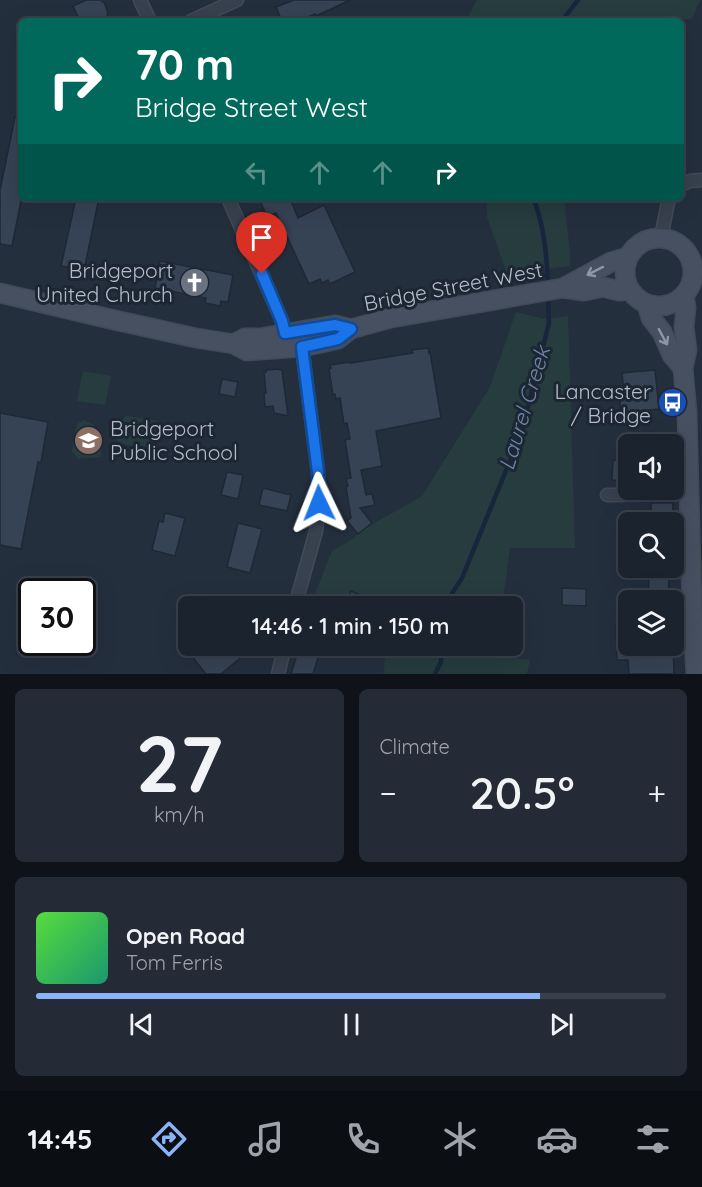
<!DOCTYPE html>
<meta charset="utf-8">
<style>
body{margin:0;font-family:Quicksand,sans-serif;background:#242b36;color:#f1f3f6;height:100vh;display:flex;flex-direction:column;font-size:22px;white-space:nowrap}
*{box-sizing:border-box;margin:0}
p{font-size:20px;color:#a0a4aa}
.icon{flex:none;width:33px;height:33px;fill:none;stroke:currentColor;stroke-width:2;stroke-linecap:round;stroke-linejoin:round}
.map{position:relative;height:674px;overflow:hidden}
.side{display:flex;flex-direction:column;gap:15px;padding:15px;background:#0f1319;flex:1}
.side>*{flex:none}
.top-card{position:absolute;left:18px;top:18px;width:666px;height:183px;border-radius:9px;box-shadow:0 6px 24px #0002,0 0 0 2px #39404a;background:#00695c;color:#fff;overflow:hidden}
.fabs{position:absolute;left:618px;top:434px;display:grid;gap:12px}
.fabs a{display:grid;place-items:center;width:66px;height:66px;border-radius:9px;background:#1b232e;box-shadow:0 6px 24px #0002,0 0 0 2px #39404a;font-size:30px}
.speed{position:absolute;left:18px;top:578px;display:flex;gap:12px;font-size:30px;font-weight:700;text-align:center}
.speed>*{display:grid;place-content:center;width:78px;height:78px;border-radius:50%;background:#1b232e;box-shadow:0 6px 24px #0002,0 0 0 2px #39404a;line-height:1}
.speed .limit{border:3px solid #111;border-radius:9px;background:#fff;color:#111}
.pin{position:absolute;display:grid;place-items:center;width:51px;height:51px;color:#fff;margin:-62px -26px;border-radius:50% 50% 50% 0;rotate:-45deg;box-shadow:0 0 6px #0007}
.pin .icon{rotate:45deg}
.me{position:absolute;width:66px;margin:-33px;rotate:358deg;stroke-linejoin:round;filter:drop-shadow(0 0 4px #0008)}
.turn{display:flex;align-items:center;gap:21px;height:126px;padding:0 18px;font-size:27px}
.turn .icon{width:78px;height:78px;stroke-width:2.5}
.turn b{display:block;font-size:42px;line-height:51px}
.lanes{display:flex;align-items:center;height:57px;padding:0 18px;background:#0003;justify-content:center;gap:30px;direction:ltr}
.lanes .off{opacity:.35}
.big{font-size:45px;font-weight:600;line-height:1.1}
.side .card{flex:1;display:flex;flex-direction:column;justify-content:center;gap:9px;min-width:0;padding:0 21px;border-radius:9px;background:#242b36}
.side .dial{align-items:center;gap:0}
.dial b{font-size:78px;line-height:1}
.song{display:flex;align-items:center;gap:18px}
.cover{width:72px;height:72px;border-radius:9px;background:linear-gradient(135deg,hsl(110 70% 55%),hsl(160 70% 35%))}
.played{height:6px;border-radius:3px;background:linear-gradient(90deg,#8ab4f8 80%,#39404a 80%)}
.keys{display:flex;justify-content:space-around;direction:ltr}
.heat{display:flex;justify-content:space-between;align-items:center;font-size:33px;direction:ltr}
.side .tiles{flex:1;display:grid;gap:15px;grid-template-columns:1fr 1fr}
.card:last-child{grid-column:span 2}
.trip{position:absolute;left:178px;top:596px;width:345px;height:60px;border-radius:9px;background:#1b232e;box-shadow:0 6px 24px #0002,0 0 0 2px #39404a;font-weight:600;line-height:60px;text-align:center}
.tab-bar{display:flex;height:96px;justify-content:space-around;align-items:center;background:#0b0e12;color:#a0a4aa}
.tab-bar .icon{width:42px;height:42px}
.tab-bar .active{color:#8ab4f8}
.tab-bar b{font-size:27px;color:#f1f3f6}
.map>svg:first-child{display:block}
.green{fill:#263c3f}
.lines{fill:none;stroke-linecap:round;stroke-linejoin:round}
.stream{stroke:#17263c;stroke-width:4.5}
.building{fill:#364354;stroke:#1f2835;stroke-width:1.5}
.street-casing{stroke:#414a57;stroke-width:15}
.secondary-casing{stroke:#414a57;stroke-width:21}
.street{stroke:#38414e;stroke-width:12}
.secondary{stroke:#465061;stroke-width:18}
.oneway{stroke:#8e96a5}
.route-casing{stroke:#114b97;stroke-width:15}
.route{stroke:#1a73e8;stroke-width:10}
.labels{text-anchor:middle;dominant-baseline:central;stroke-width:6;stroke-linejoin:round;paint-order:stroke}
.poi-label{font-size:21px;fill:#b4bcc9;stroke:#1d2633;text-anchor:end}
.street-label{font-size:21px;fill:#b4bcc9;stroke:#1d2633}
.water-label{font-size:22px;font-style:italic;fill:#6d86a8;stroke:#1d2633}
</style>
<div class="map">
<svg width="702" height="674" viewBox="0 0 702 674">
<rect width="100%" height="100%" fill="#242f3e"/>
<g class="green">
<polygon points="477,0 701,0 699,2 692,19 655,21 466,21"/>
<polygon points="487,198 564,198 570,253 570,266 507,274 487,217"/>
<polygon points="516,312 545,319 568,316 575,548 510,548 502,606 310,606 332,551 351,540 364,529 422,496 490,387"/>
<polygon points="83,371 111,376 105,405 77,401"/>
<polygon points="126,416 158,421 150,451 117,442 121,421"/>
<polygon points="84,420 94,425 102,443 101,457 78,459 72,451 77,424"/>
<polygon points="368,645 496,645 495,656 530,660 527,674 383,674 384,671 385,655"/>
</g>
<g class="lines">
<g class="stream">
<polyline points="562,21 578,0"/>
<path d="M533,198C544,223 547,258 548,285"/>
<polyline points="444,606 462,578 521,434 549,323 548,296"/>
<polyline points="435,674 441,662 442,645"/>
</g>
</g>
<g class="building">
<polygon points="86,0 101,0 102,2 104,2 108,13 107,14 110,21 80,21 73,6"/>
<polygon points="294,0 350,0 316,16 315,14 298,21 282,21 276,7"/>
<polygon points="15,117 21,117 21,201 12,246 0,244 0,190"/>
<polygon points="76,198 99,198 84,270 61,266"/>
<polygon points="259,198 290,198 298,218 324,205 355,272 330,284 328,280 322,283 320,279 309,284 276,213 267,217"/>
<polygon points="160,261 233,275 228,302 221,301 220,306 205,303 206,298 155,288"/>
<polygon points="428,348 429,353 430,352 441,418 376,431 382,466 361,470 366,495 372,494 375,505 360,508 372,523 358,534 347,521 351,518 346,487 348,486 346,479 351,478 345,440 350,439 347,423 344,424 340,398 336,399 335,394 333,395 329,369 331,368 330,365 350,362 350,363 413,353 412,350"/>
<polygon points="280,369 280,370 282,370 288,416 274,413 273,406 265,407 264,393 266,393 264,372 266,372 266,370"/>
<polygon points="655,370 659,409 621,413 619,393 624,392 622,373"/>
<polygon points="222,379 238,382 235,397 219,394"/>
<polygon points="0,413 48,422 41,462 38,462 21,549 0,545"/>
<polygon points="613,460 628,461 628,481 612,480"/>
<polygon points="227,472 243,475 238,499 221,495"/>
<polygon points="263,488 291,495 287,511 259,505"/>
<polygon points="651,503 673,503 672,522 651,522"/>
<polygon points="165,513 185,518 175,556 152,550 159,521 163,522"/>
<polygon points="238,523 262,529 250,573 227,567"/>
<rect x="617" y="525" width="11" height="20"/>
<polygon points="651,572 665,572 665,578 669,578 668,600 648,600 649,577 651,577"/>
<polygon points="562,588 586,589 586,606 562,605"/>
<polygon points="351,591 386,606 345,606"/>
<polygon points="616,625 628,625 628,645 673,645 674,674 629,674 628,660 617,660"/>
<polygon points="211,645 235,645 244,655 221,674 206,674 194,659"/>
<polygon points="300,645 322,645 313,674 291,674"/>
</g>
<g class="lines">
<defs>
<g id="street">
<polyline points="140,0 150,21"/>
<polyline points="191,21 237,0"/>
<polyline points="681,185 690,181 702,180"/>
<polyline points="228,198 282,321 285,333"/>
<polyline points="661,237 669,198"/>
<polyline points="607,495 690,494"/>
<polyline points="295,606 316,531 319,503 318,472 302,347"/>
<polyline points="278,674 285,645"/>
</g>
<g id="secondary">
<circle cx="659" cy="272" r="34"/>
<polyline points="563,288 611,262 628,257"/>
<polyline points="0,293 110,319 196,338 234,344 247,351 302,347 321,343 338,339 351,329 391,318 563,288 584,291 603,287 619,291 629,290"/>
<polyline points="684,296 686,308 684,327 687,350 683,368 687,413 692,609 696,674"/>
<polyline points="647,304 651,318 662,332 672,355 683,368"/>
<polyline points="234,344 245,338 260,338 335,325 351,329"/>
</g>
</defs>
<use href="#street" class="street-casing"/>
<use href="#secondary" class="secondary-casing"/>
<use href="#street" class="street"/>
<use href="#secondary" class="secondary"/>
</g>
<defs><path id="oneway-shaft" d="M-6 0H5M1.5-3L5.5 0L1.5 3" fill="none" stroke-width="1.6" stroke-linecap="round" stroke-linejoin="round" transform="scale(1.5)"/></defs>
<g class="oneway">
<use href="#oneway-shaft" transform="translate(595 271) rotate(153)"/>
<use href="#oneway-shaft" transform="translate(663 337) rotate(62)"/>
</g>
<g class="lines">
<defs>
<polyline id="route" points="262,274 282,321 285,333 335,325 351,329 338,339 302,347 318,472 319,503"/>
</defs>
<use href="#route" class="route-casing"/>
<use href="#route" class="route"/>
</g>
<defs>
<symbol id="church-disc" viewBox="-11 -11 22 22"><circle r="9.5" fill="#6b7280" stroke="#1d2633"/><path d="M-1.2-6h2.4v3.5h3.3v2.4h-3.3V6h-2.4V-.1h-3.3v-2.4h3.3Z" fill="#fff"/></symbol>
<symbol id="bus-disc" viewBox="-11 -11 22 22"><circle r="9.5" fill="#1a4fb4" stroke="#1d2633"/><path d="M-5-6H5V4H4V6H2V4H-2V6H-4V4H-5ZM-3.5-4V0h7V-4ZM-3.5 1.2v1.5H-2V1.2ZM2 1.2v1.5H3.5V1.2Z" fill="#fff"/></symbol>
<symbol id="school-disc" viewBox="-11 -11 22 22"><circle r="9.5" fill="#8d6e63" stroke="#1d2633"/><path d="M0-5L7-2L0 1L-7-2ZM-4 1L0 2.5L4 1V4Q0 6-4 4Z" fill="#fff"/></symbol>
</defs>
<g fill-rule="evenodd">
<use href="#church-disc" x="178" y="266" width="33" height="33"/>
<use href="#bus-disc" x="656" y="386" width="33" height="33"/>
<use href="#school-disc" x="72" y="424" width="33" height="33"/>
</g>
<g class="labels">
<g class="poi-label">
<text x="173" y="270">Bridgeport<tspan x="173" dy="24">United Church</tspan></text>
<text x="651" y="391">Lancaster<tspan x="651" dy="24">/ Bridge</tspan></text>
<text x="110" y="428" text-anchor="start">Bridgeport<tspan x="110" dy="24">Public School</tspan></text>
</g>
<g class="street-label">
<text transform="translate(453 286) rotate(-11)">Bridge Street West</text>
</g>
<g class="water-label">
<text transform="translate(524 408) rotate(-73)">Laurel Creek</text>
</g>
</g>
</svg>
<div class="fabs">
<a><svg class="icon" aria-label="sound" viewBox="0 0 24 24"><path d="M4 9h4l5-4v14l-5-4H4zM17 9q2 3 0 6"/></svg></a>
<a><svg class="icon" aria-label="search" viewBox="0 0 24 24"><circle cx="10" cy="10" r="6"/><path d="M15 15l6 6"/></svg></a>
<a><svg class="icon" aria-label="layers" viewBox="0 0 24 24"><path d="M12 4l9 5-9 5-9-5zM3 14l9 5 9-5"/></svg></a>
</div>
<div class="speed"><div class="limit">30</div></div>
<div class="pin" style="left:262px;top:274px;background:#d93025"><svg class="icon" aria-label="arrive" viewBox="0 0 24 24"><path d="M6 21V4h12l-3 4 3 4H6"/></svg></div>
<svg class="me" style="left:319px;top:503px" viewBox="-20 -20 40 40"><path d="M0-17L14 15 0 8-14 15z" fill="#1a73e8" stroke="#fff" stroke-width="4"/></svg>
<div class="trip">14:46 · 1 min · 150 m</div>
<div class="top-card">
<div class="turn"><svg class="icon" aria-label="right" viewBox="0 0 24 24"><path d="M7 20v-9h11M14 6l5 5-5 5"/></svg><div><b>70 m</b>Bridge Street West</div></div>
<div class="lanes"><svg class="icon off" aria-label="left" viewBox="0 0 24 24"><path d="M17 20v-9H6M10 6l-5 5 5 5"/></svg><svg class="icon off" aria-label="ahead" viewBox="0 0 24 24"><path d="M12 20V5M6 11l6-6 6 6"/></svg><svg class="icon off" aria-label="ahead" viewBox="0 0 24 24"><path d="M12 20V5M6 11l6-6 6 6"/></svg><svg class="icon" aria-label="right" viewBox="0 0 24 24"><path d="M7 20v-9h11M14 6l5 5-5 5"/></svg></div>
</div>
</div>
<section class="side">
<div class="tiles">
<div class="card dial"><b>27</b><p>km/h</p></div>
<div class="card"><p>Climate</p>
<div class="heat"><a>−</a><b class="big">20.5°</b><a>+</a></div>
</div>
<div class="card">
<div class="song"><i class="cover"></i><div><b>Open Road</b><p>Tom Ferris</p></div></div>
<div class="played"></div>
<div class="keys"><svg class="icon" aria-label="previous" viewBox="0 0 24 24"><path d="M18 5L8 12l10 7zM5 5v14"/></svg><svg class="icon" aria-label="pause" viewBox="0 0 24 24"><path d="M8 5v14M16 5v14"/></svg><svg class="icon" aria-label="next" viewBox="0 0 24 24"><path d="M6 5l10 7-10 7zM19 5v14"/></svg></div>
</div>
</div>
</section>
<nav class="tab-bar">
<b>14:45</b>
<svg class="icon active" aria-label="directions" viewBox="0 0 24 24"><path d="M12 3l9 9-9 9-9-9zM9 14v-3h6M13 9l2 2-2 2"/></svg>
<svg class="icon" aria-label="music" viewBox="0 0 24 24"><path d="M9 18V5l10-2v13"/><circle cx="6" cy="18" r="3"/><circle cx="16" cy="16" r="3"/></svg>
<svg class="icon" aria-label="phone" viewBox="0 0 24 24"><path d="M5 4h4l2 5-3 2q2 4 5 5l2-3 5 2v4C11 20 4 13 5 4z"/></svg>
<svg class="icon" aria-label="climate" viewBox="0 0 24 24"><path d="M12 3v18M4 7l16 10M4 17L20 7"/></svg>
<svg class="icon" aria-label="car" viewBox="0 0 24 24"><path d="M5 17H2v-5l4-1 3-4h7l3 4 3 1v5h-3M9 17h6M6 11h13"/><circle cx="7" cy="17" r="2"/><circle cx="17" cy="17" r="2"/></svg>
<svg class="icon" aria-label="filters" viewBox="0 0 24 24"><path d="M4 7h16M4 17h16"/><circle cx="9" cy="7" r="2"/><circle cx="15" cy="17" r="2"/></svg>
</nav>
